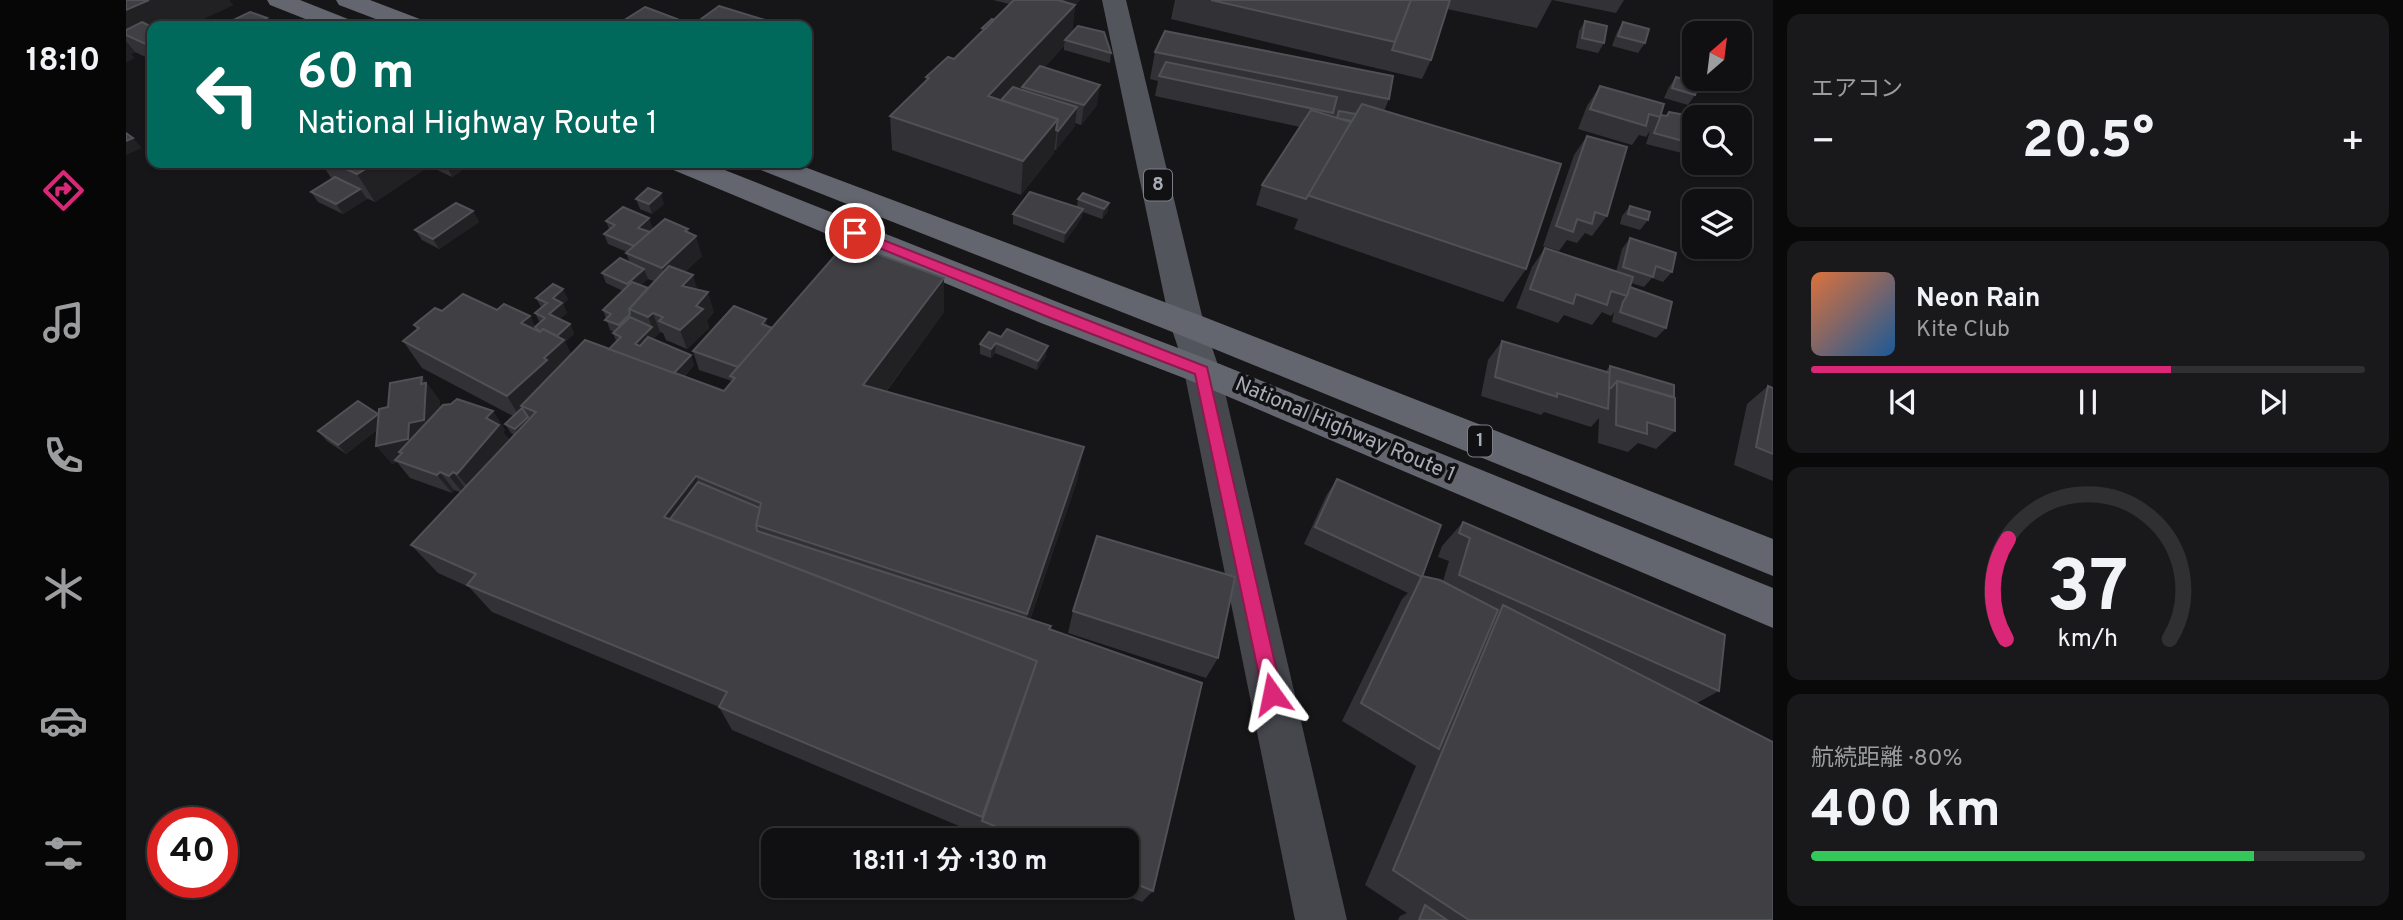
<!DOCTYPE html>
<html lang="ja">
<meta charset="utf-8">
<style>
body{margin:0;font-family:Overpass,"Noto Sans JP",sans-serif;background:#19191b;color:#f1f3f6;height:100vh;display:flex;flex-direction:column;font-size:26px;white-space:nowrap}
*{box-sizing:border-box;margin:0}
p{font-size:23px;color:#9c9d9f}
.icon{flex:none;width:38px;height:38px;fill:none;stroke:currentColor;stroke-width:2;stroke-linecap:round;stroke-linejoin:round}
.map{position:relative;flex:1;overflow:hidden}
.side{display:flex;flex-direction:column;gap:14px;padding:14px;background:#09090a;width:630px}
.side>*{flex:none}
.hud{position:absolute;left:21px;top:21px;width:665px;height:147px;border-radius:14px;box-shadow:0 2px 5px #0004,0 0 0 2px #303032;background:#00695c;color:#fff;overflow:hidden}
.needle{width:46px;rotate:28deg}
.controls{position:absolute;left:1556px;top:21px;display:grid;gap:14px}
.controls a{display:grid;place-items:center;width:70px;height:70px;border-radius:14px;background:#101012;box-shadow:0 2px 5px #0004,0 0 0 2px #303032;font-size:35px}
.speed{position:absolute;left:21px;top:807px;display:flex;gap:14px;font-size:35px;font-weight:700;text-align:center}
.speed>*{display:grid;place-content:center;width:91px;height:91px;border-radius:50%;background:#101012;box-shadow:0 2px 5px #0004,0 0 0 2px #303032;line-height:1}
.speed .limit{border:10px solid #d22;background:#fff;color:#111}
.pin{position:absolute;display:grid;place-items:center;width:60px;height:60px;color:#fff;margin:-30px;border:4px solid #fff;border-radius:50%;box-shadow:0 2px 7px #0007}
.me{position:absolute;width:77px;margin:-38px;rotate:348deg;stroke-linejoin:round;filter:drop-shadow(0 0 5px #0008)}
.turn{display:flex;align-items:center;gap:24px;height:147px;padding:0 35px;font-size:32px}
.turn .icon{width:91px;height:91px;stroke-width:2.5}
.turn b{display:block;font-size:49px;line-height:60px}
.big{font-size:52px;font-weight:700;line-height:1.1}
.side .card{flex:1;display:flex;flex-direction:column;justify-content:center;gap:10px;min-width:0;padding:0 24px;border-radius:14px;background:#19191b}
.side .dial{align-items:center;gap:0}
.dial svg{height:182px;overflow:visible;fill:none;stroke:#303032;stroke-width:7;stroke-linecap:round;text-anchor:middle}
.dial text{fill:#f1f3f6;stroke:none}
.song{display:flex;align-items:center;gap:21px}
.cover{width:84px;height:84px;border-radius:10px;background:linear-gradient(135deg,hsl(20 70% 55%),hsl(210 70% 35%))}
.played{height:7px;border-radius:4px;background:linear-gradient(90deg,#db2777 65%,#303032 65%)}
.keys{display:flex;justify-content:space-around;direction:ltr}
.heat{display:flex;justify-content:space-between;align-items:center;font-size:38px;direction:ltr}
.charge{height:10px;border-radius:5px;background:linear-gradient(90deg,#34c759 80%,#303032 0)}
.trip{position:absolute;left:635px;top:828px;width:378px;height:70px;border-radius:14px;background:#101012;box-shadow:0 2px 5px #0004,0 0 0 2px #303032;font-weight:700;line-height:70px;text-align:center}
main{display:flex;flex:1;min-height:0}
.dock{display:flex;flex-direction:column;width:126px;justify-content:space-around;align-items:center;background:#060607;color:#9c9d9f}
.dock .icon{width:49px;height:49px}
.dock .selected{color:#db2777}
.dock b{font-size:32px;color:#f1f3f6}
.map>svg:first-child{display:block}
.lines{fill:none;stroke-linecap:round;stroke-linejoin:round}
.secondary{fill:#45474d;fill-rule:evenodd}
.primary{fill:#53555c;fill-rule:evenodd}
.highway{fill:#63666e;fill-rule:evenodd}
.wall{fill:#323236;fill-rule:evenodd}
.shaded-wall{fill:#212124}
.building{fill:#3f3f44;stroke:#4f5156;stroke-width:2}
.route{fill:#db2777;stroke:#8e194d;stroke-width:2}
.labels{text-anchor:middle;dominant-baseline:central;stroke-width:7;stroke-linejoin:round;paint-order:stroke}
.shield{fill:#111113;stroke:#7b7e86;stroke-width:2}
.shield-label{font-size:19px;font-weight:bold;fill:#a8adb8}
.street-label{font-size:21px;fill:#a8adb8;stroke:#111113}
</style>
<main>
<nav class="dock">
<b>18:10</b>
<svg class="icon selected" aria-label="directions" viewBox="0 0 24 24"><path d="M12 3l9 9-9 9-9-9zM9 14v-3h6M13 9l2 2-2 2"/></svg>
<svg class="icon" aria-label="music" viewBox="0 0 24 24"><path d="M9 18V5l10-2v13"/><circle cx="6" cy="18" r="3"/><circle cx="16" cy="16" r="3"/></svg>
<svg class="icon" aria-label="phone" viewBox="0 0 24 24"><path d="M5 4h4l2 5-3 2q2 4 5 5l2-3 5 2v4C11 20 4 13 5 4z"/></svg>
<svg class="icon" aria-label="climate" viewBox="0 0 24 24"><path d="M12 3v18M4 7l16 10M4 17L20 7"/></svg>
<svg class="icon" aria-label="car" viewBox="0 0 24 24"><path d="M5 17H2v-5l4-1 3-4h7l3 4 3 1v5h-3M9 17h6M6 11h13"/><circle cx="7" cy="17" r="2"/><circle cx="17" cy="17" r="2"/></svg>
<svg class="icon" aria-label="filters" viewBox="0 0 24 24"><path d="M4 7h16M4 17h16"/><circle cx="9" cy="7" r="2"/><circle cx="15" cy="17" r="2"/></svg>
</nav>
<div class="map">
<svg width="1647" height="920" viewBox="0 0 1647 920">
<rect width="100%" height="100%" fill="#161618"/>
<g class="lines">
<polygon class="secondary" points="1076,358 1089,362 1094,371 1221,920 1169,920 1058,371 1063,362"/>
<polygon class="primary" points="976,0 1000,0 1078,324 1094,371 1089,380 1076,384 1063,380 1044,324"/>
<g class="highway">
<polygon points="141,0 174,0 227,21 230,26 197,26 144,5"/>
<polygon points="210,0 244,0 299,21 302,26 268,26 213,5"/>
<polygon points="540,163 581,163 939,305 1089,362 1647,588 1647,628 1063,380 915,323 545,169"/>
<polygon points="627,163 668,163 1073,315 1647,539 1647,576 1049,333 632,169"/>
</g>
</g>
<g class="wall">
<polygon points="0,0 103,0 107,5 62,26 26,26 26,60 9,52 5,54 8,58 0,62"/>
<polygon points="867,0 954,0 949,6 946,32 985,53 984,63 938,50 938,46 918,68 971,105 955,125 949,123 949,126 930,150 928,150 928,153 895,195 766,150 764,116 800,81 800,77 828,59 856,32 856,28 868,20 883,4"/>
<polygon points="1049,0 1498,0 1490,13 1426,0 1411,28 1321,9 1305,60 1296,79 1045,19"/>
<polygon points="1459,21 1478,43 1472,53 1450,48 1453,31"/>
<polygon points="1497,22 1519,43 1512,53 1486,46 1491,32"/>
<polygon points="1029,52 1263,99 1258,111 1400,269 1377,302 1168,229 1172,219 1130,205 1136,185 1174,127 1029,96 1032,81 1024,79"/>
<polygon points="1550,77 1569,95 1562,105 1538,98 1543,87"/>
<polygon points="1474,86 1535,115 1540,116 1543,112 1568,117 1568,156 1520,144 1524,131 1520,137 1513,135 1506,145 1452,129 1461,106"/>
<polygon points="1461,136 1481,216 1466,236 1459,233 1451,243 1441,240 1433,251 1417,246 1448,155"/>
<polygon points="195,163 347,163 326,177 303,166 249,202 240,198 241,199 217,214 192,202 185,192 206,179"/>
<polygon points="510,199 538,204 526,214 514,209"/>
<polygon points="952,199 983,203 981,213 976,219 957,212 955,219 938,243 887,224 887,214 951,207"/>
<polygon points="1504,206 1522,220 1514,230 1494,224 1496,216"/>
<polygon points="347,211 353,222 313,249 296,240 289,230"/>
<path d="M480,221L527,228L523,232L563,233L576,256L559,272L588,312L581,320L583,328L561,349L540,340L537,333L534,332L527,339L565,355L568,365L558,377L598,391L606,381L573,370L567,351L642,327L646,328L818,278V312L760,392L952,478L904,620L924,629L1027,891L1016,902L977,886H1001V840H866L606,730L593,707L366,612L343,587L312,573L285,545L334,492L328,490L326,493L284,478L271,462L266,464L251,430L220,454L201,441L192,431L252,414L253,415L296,377L314,401L313,409L367,411L379,430L377,432L383,440L388,435L385,433L379,424L387,416L296,368L277,341L291,330L288,325L316,311L371,310L404,316L409,327L414,323L409,313L415,307L410,298L442,299L437,304L441,313L433,319L444,324L448,334L439,342L445,354L483,349L490,341L487,333L488,332L484,330L477,310L497,291L480,283L476,273L504,263L500,253L501,252L482,244L478,234L483,229ZM522,279L528,281L522,288L514,285Z"/>
<polygon points="1504,238 1546,272 1537,282 1526,278 1518,287 1505,283 1504,287 1540,328 1530,338 1486,322 1488,312 1485,316 1476,312 1466,325 1438,315 1432,323 1390,308 1406,267 1419,248 1490,272 1496,249"/>
<polygon points="863,332 920,356 911,370 869,353 865,358 854,354 854,344"/>
<polygon points="1376,341 1479,372 1484,366 1549,431 1530,449 1512,443 1502,452 1472,443 1473,418 1465,427 1418,412 1415,415 1355,396 1362,360"/>
<polygon points="1642,386 1647,388 1647,481 1608,465 1621,404"/>
<polygon points="1211,479 1297,577 1317,581 1323,561 1312,557 1316,546 1337,522 1593,691 1571,703 1647,920 1272,920 1274,916 1281,913 1239,885 1290,766 1216,721 1276,599 1282,593 1178,544 1200,496"/>
<polygon points="947,611 1092,658 1080,678 942,633"/>
</g>
<g class="shaded-wall">
<polygon points="23,0 103,0 107,5 62,26 26,26 0,35 0,10"/>
<polygon points="939,0 954,0 949,6 945,38 939,40 938,46 900,88 896,87 895,93 877,113 862,96 937,18"/>
<polygon points="141,18 146,26 125,26"/>
<polygon points="551,19 553,26 540,26"/>
<polygon points="639,20 640,26 631,26"/>
<polygon points="0,41 9,52 5,54 8,58 0,62"/>
<polygon points="974,85 971,105 955,125 958,105"/>
<polygon points="951,107 949,126 930,150 932,131"/>
<polygon points="932,119 928,153 895,195 897,161"/>
<polygon points="7,138 16,148 0,155 0,141"/>
<polygon points="249,163 301,163 303,166 249,202 231,174"/>
<polygon points="319,163 347,163 326,177"/>
<polygon points="234,189 241,199 217,214 210,204"/>
<polygon points="535,193 538,204 526,214 523,204"/>
<polygon points="983,203 981,213 976,219 978,209"/>
<polygon points="957,209 955,219 938,243 939,233"/>
<polygon points="347,211 353,222 313,249 307,239"/>
<polygon points="523,218 527,228 516,238 512,228"/>
<polygon points="562,229 566,241 570,236 576,256 542,288 536,268 559,231"/>
<polygon points="518,269 522,279 505,294 501,284"/>
<polygon points="567,275 573,295 556,286"/>
<polygon points="818,278 818,312 741,417 737,385"/>
<polygon points="437,289 442,299 437,304 441,313 428,324 423,314 427,298"/>
<polygon points="582,292 588,312 581,320 583,328 561,349 554,330 570,306"/>
<polygon points="527,313 534,332 513,354 509,344 526,327 522,317"/>
<polygon points="404,316 418,343 395,323"/>
<polygon points="640,319 645,337 636,324"/>
<polygon points="444,324 448,334 439,342 451,366 410,412 395,406 408,427 395,439 389,429 397,422 381,396 418,358 427,339"/>
<polygon points="870,343 869,353 865,358 865,349"/>
<polygon points="922,346 920,356 911,370 912,361"/>
<polygon points="565,355 568,365 548,387 544,377"/>
<polygon points="296,377 314,401 312,438 276,453 273,452 280,460 269,460 271,462 266,464 250,446 283,423 295,384"/>
<polygon points="367,411 379,430 377,432 385,444 345,491 331,474 360,418"/>
<polygon points="252,414 259,424 220,454 212,445"/>
<polygon points="958,447 952,478 897,640 901,614"/>
<polygon points="314,472 328,490 326,493 311,475"/>
<polygon points="327,472 340,489 337,493 323,476"/>
<polygon points="570,476 582,506 564,531 538,517"/>
</g>
<g class="building">
<polygon points="0,0 23,0 0,10"/>
<polygon points="888,0 932,0 949,5 862,96 932,119 897,161 764,116 803,78 800,77 822,57 828,59"/>
<polygon points="1085,0 1285,0 1269,42"/>
<polygon points="1285,0 1324,0 1305,60 1266,50"/>
<polygon points="593,6 639,20 631,26 575,26 568,24"/>
<polygon points="519,7 551,19 540,26 489,26"/>
<polygon points="124,12 141,18 125,26 95,26"/>
<polygon points="866,19 868,20 859,29 856,28"/>
<polygon points="1459,21 1481,26 1478,43 1456,38"/>
<polygon points="16,22 26,27 26,47 0,35 0,30"/>
<polygon points="1497,22 1523,29 1519,43 1492,36"/>
<polygon points="952,26 978,32 985,53 939,40"/>
<polygon points="1039,31 1267,76 1263,99 1029,52"/>
<polygon points="1040,62 1211,97 1207,113 1033,76"/>
<polygon points="914,66 974,85 958,105 896,87"/>
<polygon points="1550,77 1573,84 1569,95 1546,88"/>
<polygon points="1474,86 1538,104 1534,117 1523,114 1520,126 1464,109"/>
<polygon points="887,87 951,107 932,131 930,130 932,119 875,100"/>
<polygon points="1236,104 1435,164 1400,269 1181,195"/>
<polygon points="1185,110 1225,122 1180,199 1136,185"/>
<polygon points="1213,111 1230,114 1226,121 1211,118"/>
<polygon points="1543,112 1570,117 1568,117 1568,144 1528,133 1535,115 1541,116"/>
<polygon points="0,133 7,138 0,141"/>
<polygon points="1461,136 1501,147 1481,216 1469,212 1466,224 1451,219 1447,232 1430,226"/>
<polygon points="207,163 249,163 231,174"/>
<polygon points="209,177 234,189 210,204 185,192"/>
<polygon points="522,188 535,193 523,204 510,199"/>
<polygon points="904,192 957,209 939,233 887,214"/>
<polygon points="957,193 983,203 978,209 952,199"/>
<polygon points="330,203 347,211 307,239 289,230"/>
<polygon points="1504,206 1524,212 1522,220 1502,214"/>
<polygon points="497,207 523,218 512,228 524,232 508,246 478,234 489,225 480,221"/>
<polygon points="539,219 562,229 559,231 570,236 536,268 500,253"/>
<polygon points="1504,238 1550,253 1546,272 1530,266 1527,277 1497,267"/>
<polygon points="720,243 818,278 737,385 958,447 901,614 630,525 635,503 570,476 538,517 911,661 856,817 593,707 601,692 341,585 350,574 285,545 410,412 395,406 459,340 598,391 609,378 604,376"/>
<polygon points="1419,248 1507,277 1501,296 1485,291 1481,305 1450,294 1447,304 1404,289"/>
<polygon points="494,258 518,269 501,284 476,273"/>
<polygon points="543,266 567,275 556,286 582,292 570,306 577,309 554,330 533,321 537,317 527,313 522,317 503,309"/>
<polygon points="506,282 522,288 503,309 504,314 493,325 479,320 485,314 477,310"/>
<polygon points="427,284 437,289 427,298 436,303 423,314 444,324 431,336 417,329 414,332 409,327 419,318 409,313 421,303 410,298"/>
<polygon points="1504,287 1546,302 1540,328 1494,312 1497,302 1501,296"/>
<polygon points="337,294 371,310 378,304 404,316 395,323 414,332 417,329 438,340 418,358 421,360 381,396 277,341 293,328 288,325 309,308 316,311"/>
<polygon points="608,306 640,319 636,324 646,328 612,367 567,351"/>
<polygon points="504,317 526,327 509,344 514,346 522,337 565,355 548,373 483,349 495,337 487,333"/>
<polygon points="881,329 922,346 912,361 870,343 865,349 854,344 863,332 875,337"/>
<polygon points="1376,341 1484,373 1482,409 1431,393 1431,397 1369,377"/>
<polygon points="1484,366 1548,385 1548,397 1491,381 1485,388 1483,388"/>
<polygon points="296,377 295,384 300,383 298,420 283,423 282,439 250,446 253,409 262,407 264,383"/>
<polygon points="1491,381 1549,398 1549,431 1521,422 1521,434 1490,425"/>
<polygon points="1642,386 1647,388 1647,454 1630,447"/>
<polygon points="331,399 367,411 360,418 373,425 331,474 327,472 323,476 314,472 311,475 269,460 276,453 273,452 317,405 325,404"/>
<polygon points="232,401 252,414 212,445 192,431"/>
<polygon points="396,408 402,417 389,429 379,424"/>
<polygon points="1211,479 1315,525 1296,577 1189,527"/>
<polygon points="572,482 634,508 630,525 631,531 925,626 923,629 1076,683 1027,891 1001,880 1001,840 903,840 856,821 911,661 544,519"/>
<polygon points="1337,522 1599,635 1593,691 1333,575 1344,538 1333,533"/>
<polygon points="971,536 1109,577 1092,658 947,611"/>
<polygon points="1296,576 1314,580 1372,610 1313,749 1235,703"/>
<polygon points="1377,605 1647,742 1647,920 1343,920 1267,870"/>
<polygon points="1299,905 1321,920 1293,920"/>
</g>
<polygon class="route" points="729,229 1081,367 1156,694 1153,701 1146,704 1140,701 1137,694 1069,374 922,317 724,236 722,233"/>
<g class="labels">
<g class="shield">
<rect x="1018" y="169.5" width="28" height="31" rx="5"/>
<rect x="1342" y="425.5" width="24" height="31" rx="5"/>
</g>
<g class="shield-label">
<text x="1032" y="185">8</text>
<text x="1354" y="441">1</text>
</g>
<g class="street-label">
<text transform="translate(1219 430) rotate(23)">National Highway Route 1</text>
</g>
</g>
</svg>
<div class="controls">
<a><svg class="needle" viewBox="-14 -14 28 28"><path d="M0-13l5 13h-10z" fill="#e53935"/><path d="M0 13l5-13h-10z" fill="#9c9d9f"/></svg></a>
<a><svg class="icon" aria-label="search" viewBox="0 0 24 24"><circle cx="10" cy="10" r="6"/><path d="M15 15l6 6"/></svg></a>
<a><svg class="icon" aria-label="layers" viewBox="0 0 24 24"><path d="M12 4l9 5-9 5-9-5zM3 14l9 5 9-5"/></svg></a>
</div>
<div class="speed"><div class="limit">40</div></div>
<div class="pin" style="left:729px;top:233px;background:#d93025"><svg class="icon" aria-label="arrive" viewBox="0 0 24 24"><path d="M6 21V4h12l-3 4 3 4H6"/></svg></div>
<svg class="me" style="left:1146px;top:694px" viewBox="-20 -20 40 40"><path d="M0-17L14 15 0 8-14 15z" fill="#db2777" stroke="#fff" stroke-width="4"/></svg>
<div class="trip">18:11 · 1 分 · 130 m</div>
<div class="hud">
<div class="turn"><svg class="icon" aria-label="left" viewBox="0 0 24 24"><path d="M17 20v-9H6M10 6l-5 5 5 5"/></svg><div><b>60 m</b>National Highway Route 1</div></div>
</div>
</div>
<section class="side">
<div class="card"><p>エアコン</p>
<div class="heat"><a>−</a><b class="big">20.5°</b><a>+</a></div>
</div>
<div class="card">
<div class="song"><i class="cover"></i><div><b>Neon Rain</b><p>Kite Club</p></div></div>
<div class="played"></div>
<div class="keys"><svg class="icon" aria-label="previous" viewBox="0 0 24 24"><path d="M18 5L8 12l10 7zM5 5v14"/></svg><svg class="icon" aria-label="pause" viewBox="0 0 24 24"><path d="M8 5v14M16 5v14"/></svg><svg class="icon" aria-label="next" viewBox="0 0 24 24"><path d="M6 5l10 7-10 7zM19 5v14"/></svg></div>
</div>
<div class="card dial"><svg viewBox="0 0 100 80">
<path d="M14 69A42 42 0 1 1 86 69"/>
<path d="M14 69A42 42 0 0 1 15 25" stroke="#db2777"/>
<text x="50" y="56" font-size="32" font-weight="700">37</text>
<text x="50" y="72" font-size="11">km/h</text>
</svg></div>
<div class="card"><p>航続距離 · 80%</p><b class="big">400 km</b><div class="charge"></div></div>
</section>
</main>
